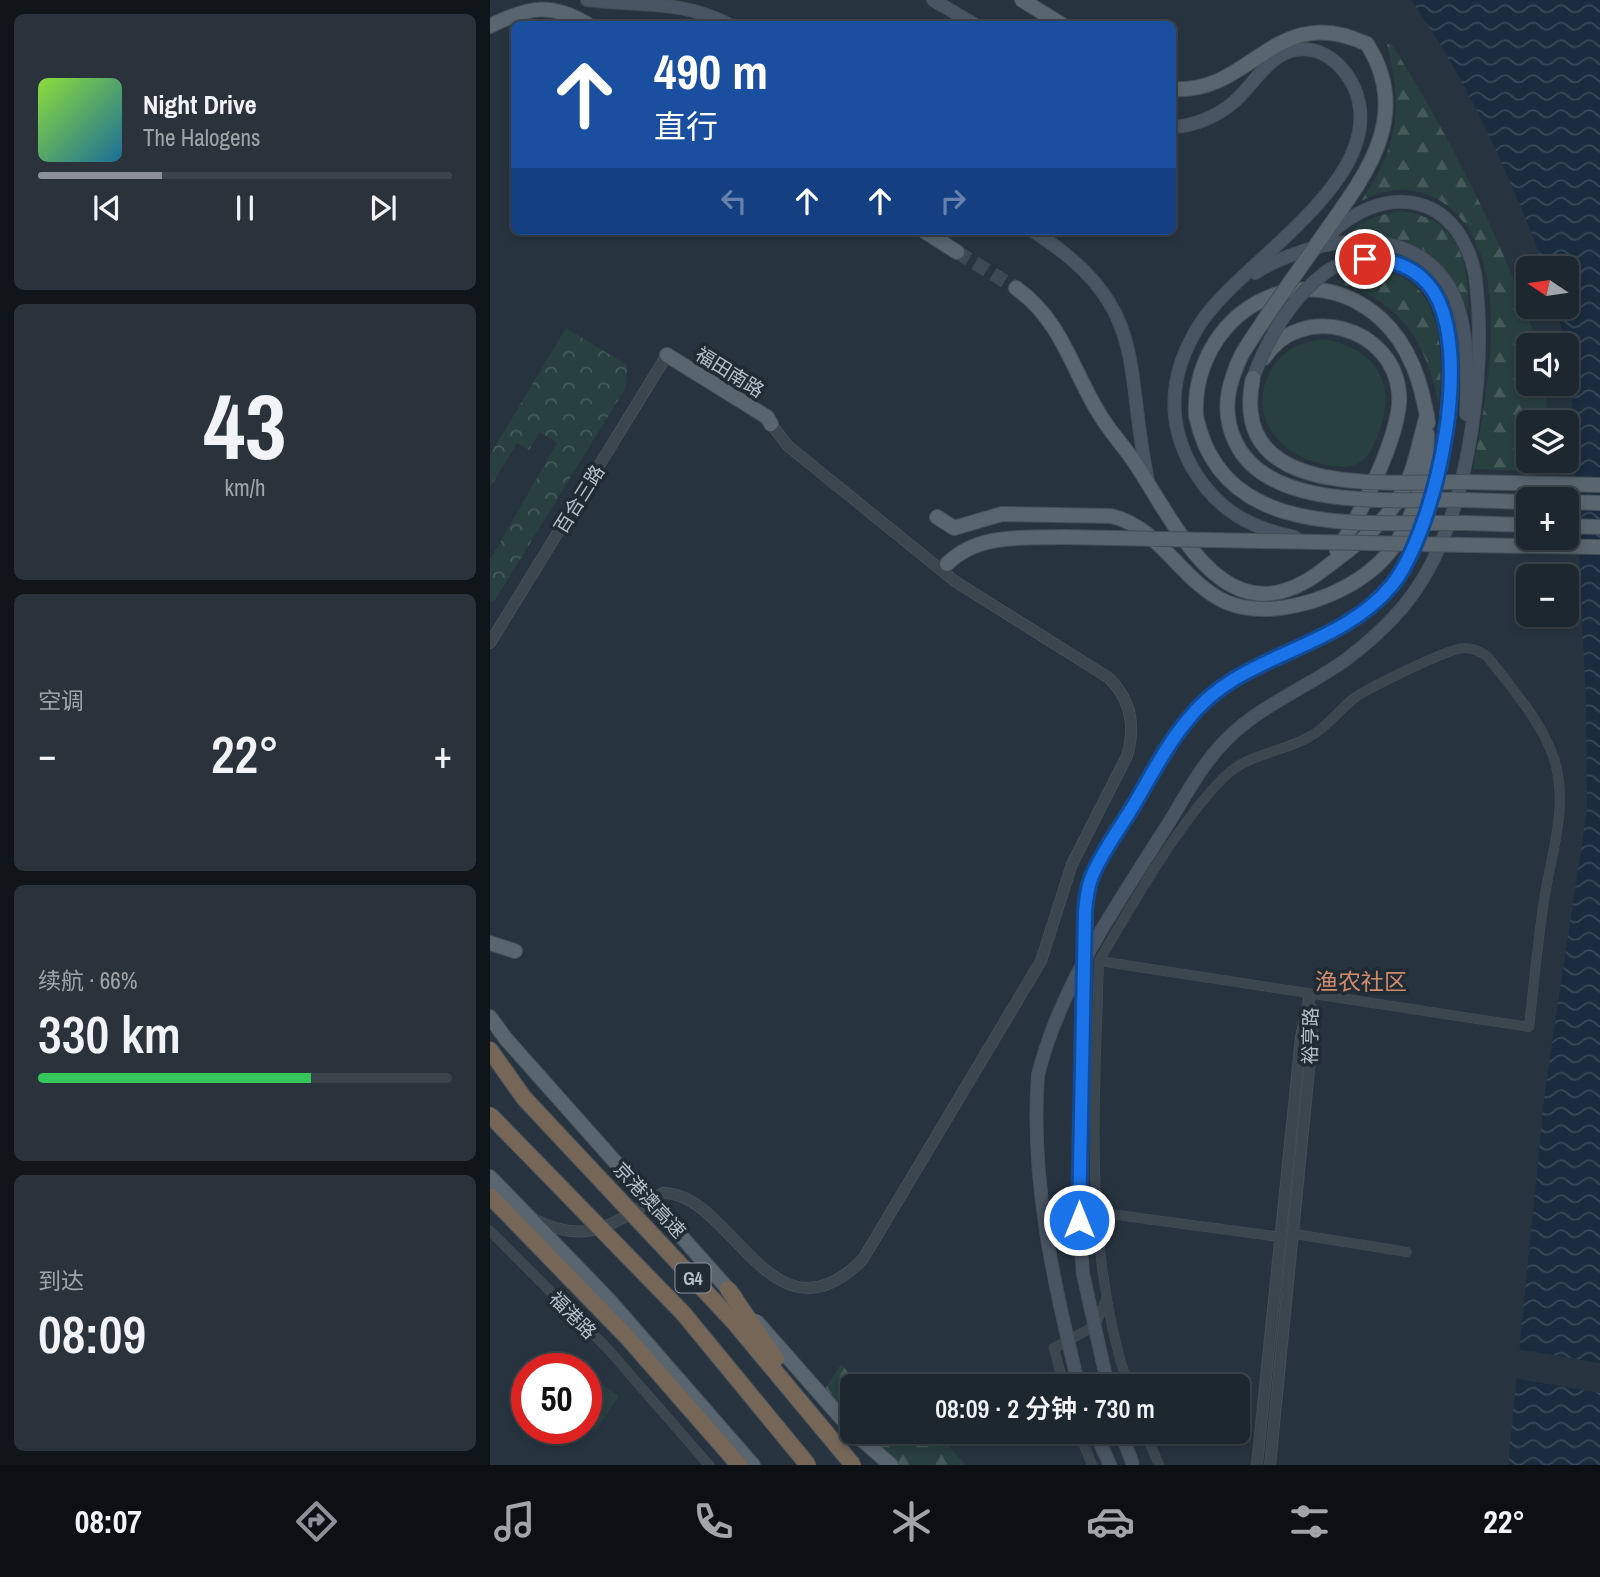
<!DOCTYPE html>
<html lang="zh">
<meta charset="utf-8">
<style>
body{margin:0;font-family:"Archivo Narrow","Noto Sans SC",sans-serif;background:#2a333b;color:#f1f3f6;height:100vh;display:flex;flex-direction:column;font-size:26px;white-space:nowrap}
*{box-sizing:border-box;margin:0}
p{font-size:23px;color:#a0a5aa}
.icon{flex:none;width:38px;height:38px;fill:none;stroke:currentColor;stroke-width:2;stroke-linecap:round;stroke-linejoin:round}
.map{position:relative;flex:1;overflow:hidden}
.panel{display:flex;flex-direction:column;gap:14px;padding:14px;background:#10151a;width:490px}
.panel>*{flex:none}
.top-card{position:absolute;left:21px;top:21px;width:665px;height:214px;border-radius:10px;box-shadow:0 4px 10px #0003,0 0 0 2px #3b444b;background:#1a4fa0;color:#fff;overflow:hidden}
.needle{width:46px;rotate:283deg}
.fabs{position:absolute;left:1026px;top:256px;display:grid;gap:14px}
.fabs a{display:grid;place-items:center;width:63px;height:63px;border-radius:10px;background:#1d272f;box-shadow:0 4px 10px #0003,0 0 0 2px #3b444b;font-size:35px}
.speed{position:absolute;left:21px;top:1353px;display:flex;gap:14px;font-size:35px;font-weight:700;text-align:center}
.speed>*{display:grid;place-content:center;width:91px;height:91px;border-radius:50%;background:#1d272f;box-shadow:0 4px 10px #0003,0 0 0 2px #3b444b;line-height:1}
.speed .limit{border:10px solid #d22;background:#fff;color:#111}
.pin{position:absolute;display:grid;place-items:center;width:60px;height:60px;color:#fff;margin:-30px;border:4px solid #fff;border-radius:50%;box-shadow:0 2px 7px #0007}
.me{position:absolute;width:77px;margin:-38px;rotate:0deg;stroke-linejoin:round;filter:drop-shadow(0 0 5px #0008)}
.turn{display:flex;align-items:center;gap:24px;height:147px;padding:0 28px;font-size:32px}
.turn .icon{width:91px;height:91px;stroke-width:2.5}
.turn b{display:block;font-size:49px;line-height:60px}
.lanes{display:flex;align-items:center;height:66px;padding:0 28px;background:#0003;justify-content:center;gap:35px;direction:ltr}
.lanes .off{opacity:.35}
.big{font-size:52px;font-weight:600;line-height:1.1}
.panel .card{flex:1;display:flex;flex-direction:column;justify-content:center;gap:10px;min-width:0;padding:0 24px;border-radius:10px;background:#2a333b}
.panel .dial{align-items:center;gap:0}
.dial b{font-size:91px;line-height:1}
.song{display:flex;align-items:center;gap:21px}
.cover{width:84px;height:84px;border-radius:10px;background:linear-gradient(135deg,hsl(90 70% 55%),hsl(200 70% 35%))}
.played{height:7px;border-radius:4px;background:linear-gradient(90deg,#8c9099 30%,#3b444b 30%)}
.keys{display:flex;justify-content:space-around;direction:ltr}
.heat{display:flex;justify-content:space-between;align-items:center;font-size:38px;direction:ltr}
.charge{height:10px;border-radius:5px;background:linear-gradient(90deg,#34c759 66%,#3b444b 0)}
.trip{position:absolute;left:350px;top:1374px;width:410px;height:70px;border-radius:10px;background:#1d272f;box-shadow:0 4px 10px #0003,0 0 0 2px #3b444b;font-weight:600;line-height:70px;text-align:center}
.tabs{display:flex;height:112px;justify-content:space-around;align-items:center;background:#0c1013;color:#a0a5aa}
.tabs .icon{width:49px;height:49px}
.tabs .selected{color:#8c9099}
.tabs b{font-size:32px;color:#f1f3f6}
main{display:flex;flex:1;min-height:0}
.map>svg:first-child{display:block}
.forest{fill:url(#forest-firs)}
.park{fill:url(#park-crowns)}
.garden{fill:#294040}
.water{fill:url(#water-waves)}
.pier{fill:#27343f}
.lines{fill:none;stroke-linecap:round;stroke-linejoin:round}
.primary-tunnel{stroke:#3d4954;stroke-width:14;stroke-dasharray:14 7;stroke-linecap:butt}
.minor-casing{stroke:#444f58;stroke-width:10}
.tertiary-casing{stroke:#444f58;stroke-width:12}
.secondary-casing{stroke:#444f58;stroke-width:14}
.primary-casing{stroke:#444f58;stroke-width:16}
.motorway-casing{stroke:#46505a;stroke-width:18}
.minor{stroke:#3b464f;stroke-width:9}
.tertiary{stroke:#3b464f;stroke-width:10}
.secondary{stroke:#495562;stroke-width:12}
.primary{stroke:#59656f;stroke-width:14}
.motorway{stroke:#756658;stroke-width:16}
.secondary-bridge-casing{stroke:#444f58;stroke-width:14;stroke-linecap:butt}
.primary-bridge-casing{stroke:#444f58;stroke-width:16;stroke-linecap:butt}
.motorway-bridge-casing{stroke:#46505a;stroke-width:18;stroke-linecap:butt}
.secondary-bridge{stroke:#495562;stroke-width:12}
.primary-bridge{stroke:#59656f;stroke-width:14}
.motorway-bridge{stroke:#756658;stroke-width:16}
.route-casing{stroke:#114b97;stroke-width:18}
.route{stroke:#1a73e8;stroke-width:12}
.labels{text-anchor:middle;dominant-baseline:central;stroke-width:7;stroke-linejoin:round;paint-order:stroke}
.shield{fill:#202b34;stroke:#8a939d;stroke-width:2}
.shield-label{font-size:18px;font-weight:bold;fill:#b7c0ca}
.street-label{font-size:19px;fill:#b7c0ca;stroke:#202b34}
.quarter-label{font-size:23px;fill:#d08b6c;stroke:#202b34}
</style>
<main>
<section class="panel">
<div class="card">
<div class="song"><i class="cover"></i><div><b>Night Drive</b><p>The Halogens</p></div></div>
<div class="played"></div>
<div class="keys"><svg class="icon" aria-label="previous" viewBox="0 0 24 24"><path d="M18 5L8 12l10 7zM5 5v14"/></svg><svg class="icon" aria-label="pause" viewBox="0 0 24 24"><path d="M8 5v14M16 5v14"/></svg><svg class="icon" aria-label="next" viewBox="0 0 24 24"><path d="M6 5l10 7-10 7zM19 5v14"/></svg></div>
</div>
<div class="card dial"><b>43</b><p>km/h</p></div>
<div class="card"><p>空调</p>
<div class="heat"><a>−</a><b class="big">22°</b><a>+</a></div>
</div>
<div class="card"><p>续航 · 66%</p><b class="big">330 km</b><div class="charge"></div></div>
<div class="card"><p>到达</p><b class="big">08:09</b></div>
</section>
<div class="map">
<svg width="1110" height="1465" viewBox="0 0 1110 1465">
<defs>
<pattern id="forest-firs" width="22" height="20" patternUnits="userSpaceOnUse" patternTransform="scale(1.75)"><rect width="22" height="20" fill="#294040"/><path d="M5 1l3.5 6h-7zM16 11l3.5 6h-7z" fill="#465a5a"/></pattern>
<pattern id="park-crowns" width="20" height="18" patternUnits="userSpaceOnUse" patternTransform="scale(1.75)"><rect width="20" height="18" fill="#294040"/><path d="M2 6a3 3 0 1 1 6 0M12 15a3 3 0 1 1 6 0" fill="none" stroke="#465a5a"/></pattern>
<pattern id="water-waves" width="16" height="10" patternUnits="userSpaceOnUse" patternTransform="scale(1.75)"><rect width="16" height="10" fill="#1a2c3d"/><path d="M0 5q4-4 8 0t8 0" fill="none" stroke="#394958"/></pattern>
</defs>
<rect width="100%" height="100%" fill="#27343f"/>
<g class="forest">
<path d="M901,43C961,139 1011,237 1048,345H1038V383L1056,386L1057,422H1038V460H1057L1058,471L983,469C997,395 1029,245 947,199C921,185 896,188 871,201C909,146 913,109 897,44Z"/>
<path d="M910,211C969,218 979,260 978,312C959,255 924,235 864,235V228L884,217Z"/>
<path d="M883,269C955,277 953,348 949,404C935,340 912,300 844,282L870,270Z"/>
<polygon points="351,1364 370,1386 362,1386 362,1427 335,1389"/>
<polygon points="365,1432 446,1432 476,1465 389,1465"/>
</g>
<polygon class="park" points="76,328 137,365 136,387 5,600 0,602 0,560 67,443 50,432 39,450 27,443 0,487 0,455"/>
<g class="garden">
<path d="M833,339C885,348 909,383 888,435C884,445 878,459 866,464C854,470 837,465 825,462C802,455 787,443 777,423C765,399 777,366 798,351C808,343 820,342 833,339Z"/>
<polygon points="63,1351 88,1368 51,1368"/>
<polygon points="96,1374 129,1396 106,1430 96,1423"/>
</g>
<path class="water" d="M921,0H1110V1465H1019V1454L1055,1091L1097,809L1096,703L1081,385L1076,345L1065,306H1076V268H1055C1019,174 979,82 921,0Z"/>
<polygon class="pier" points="1026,1349 1110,1363 1110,1393 1023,1378"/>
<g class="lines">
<polyline class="primary-tunnel" points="467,252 526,288"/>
<defs>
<g id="minor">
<path d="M609,961L1039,1027C1044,983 1048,938 1055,894C1063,848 1079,802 1063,756C1050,719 1021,688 998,657C991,652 983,647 974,648C957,649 878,688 863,699C848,711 836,728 819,737C790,753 759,753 734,777C689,822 642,905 609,961C605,1104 593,1248 638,1386"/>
<polyline points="605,1212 790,1237"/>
<polyline points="0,1231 117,1348 219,1465"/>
<polyline points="805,1234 917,1252"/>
<polyline points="574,1386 564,1348 605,1326 615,1302"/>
<polyline points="589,1432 602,1465"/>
<polyline points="655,1432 669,1465"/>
</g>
<g id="tertiary">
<polyline points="0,643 177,355"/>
<path d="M46,1220C101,1248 128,1220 173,1193C242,1192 282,1352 373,1259L551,961L582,864L637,756C646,726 641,700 619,678L466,582L298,446L281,424"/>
<polyline points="767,1465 811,1037 820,995"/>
<polyline points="780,1465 822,1040 821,1008"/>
</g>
<g id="secondary">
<path d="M97,0C147,6 193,0 238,24"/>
<polyline points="443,0 484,24"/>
<path d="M682,127C705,126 728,116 745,101C768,80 784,44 821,50C840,53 856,70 864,87C904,177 750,261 710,324C680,371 675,420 703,469C727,510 760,528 805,537"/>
<path d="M543,231C661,307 633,362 658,481"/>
<path d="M765,273C822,237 925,219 962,292C979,327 978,376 976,414"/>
<path d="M903,584C947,514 960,432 959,351"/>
<path d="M548,1075C570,986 625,908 673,832C693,801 710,766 736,740C770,705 819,687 858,658C887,636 916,608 934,577C981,498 997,364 985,274"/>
<polyline points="605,1432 620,1465"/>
</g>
<g id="primary">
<polyline points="532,0 571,24"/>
<path d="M0,26C38,7 60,2 97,24"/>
<path d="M682,89C762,95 785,0 877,44"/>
<polyline points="434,231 467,252"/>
<path d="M526,288C570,319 581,366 607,410C618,430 635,447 647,466C691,534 739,643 834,569C863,547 896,524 913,491C925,469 930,439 937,415"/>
<polyline points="177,355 277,417 281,424"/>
<path d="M774,358C811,301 903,326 909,393C913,431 868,519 847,551"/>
<path d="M706,416C701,316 810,248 890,318C920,345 932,384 938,423"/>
<polyline points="976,482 1110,485"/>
<polyline points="977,500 1038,502"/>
<polyline points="1076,502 1110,503"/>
<path d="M447,517L464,528L512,514L621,516C670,527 691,582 736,602C781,621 851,598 886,566C920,536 938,478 937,434"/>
<polyline points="976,523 1038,525"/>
<polyline points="1076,526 1110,527"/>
<polyline points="975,545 1110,547"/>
<path d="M457,564C488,533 534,538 574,537"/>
<polyline points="0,943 25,951"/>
<polyline points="0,1017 16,1039"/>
<polyline points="0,1177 120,1301 263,1465"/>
<polyline points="363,1432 401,1465"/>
</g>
<g id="motorway">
<polyline points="0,1050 34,1098"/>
<polyline points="0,1196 138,1338 249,1465"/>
</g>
</defs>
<use href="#minor" class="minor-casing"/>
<use href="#tertiary" class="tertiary-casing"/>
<use href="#secondary" class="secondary-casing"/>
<use href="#primary" class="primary-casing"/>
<use href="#motorway" class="motorway-casing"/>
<use href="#minor" class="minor"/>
<use href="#tertiary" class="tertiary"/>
<use href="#secondary" class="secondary"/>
<use href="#primary" class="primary"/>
<use href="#motorway" class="motorway"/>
<defs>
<g id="secondary-bridge">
<path d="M836,238C892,181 967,190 985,274"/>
<path d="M763,378C777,339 802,297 836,272C870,248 925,257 946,294C955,311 957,332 959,351"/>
<path d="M548,1075C540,1179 564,1286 589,1386"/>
<polyline points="618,1386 593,1274 589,1220 592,1020 598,887 610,860 689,730 707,709 743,680 868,616 903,584"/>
<polyline points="631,1432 643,1465"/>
</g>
<g id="primary-bridge">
<path d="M877,44C924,118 873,178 831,238C804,277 777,314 752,354C738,383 731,411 745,441C778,514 909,498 977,500"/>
<path d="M763,378C737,502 900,481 976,482"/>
<path d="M706,416C733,543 876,521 976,523"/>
<polyline points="574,537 975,545"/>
<polyline points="16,1039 246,1298"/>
<polyline points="266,1321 362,1430"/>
</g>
<g id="motorway-bridge">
<polyline points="34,1098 243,1321 363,1465"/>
<polyline points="0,1115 193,1313 318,1465"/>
<polyline points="238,1289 286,1359"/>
</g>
</defs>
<use href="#secondary-bridge" class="secondary-bridge-casing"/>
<use href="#primary-bridge" class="primary-bridge-casing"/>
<use href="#motorway-bridge" class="motorway-bridge-casing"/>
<use href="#secondary-bridge" class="secondary-bridge"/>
<use href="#primary-bridge" class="primary-bridge"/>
<use href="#motorway-bridge" class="motorway-bridge"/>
</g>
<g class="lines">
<defs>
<path id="route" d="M589,1220L595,912C596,900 597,888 602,876C613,850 631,827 645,803C661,776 676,746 696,722C709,705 725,691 743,680C795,648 862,634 902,585C946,530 989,340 937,283C921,265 898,259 875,259"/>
</defs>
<use href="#route" class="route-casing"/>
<use href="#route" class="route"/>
</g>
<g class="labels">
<rect class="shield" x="185.5" y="1263.5" width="35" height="29" rx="5"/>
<g class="shield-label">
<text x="203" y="1278">G4</text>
</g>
<g class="street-label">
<text transform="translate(240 372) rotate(32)">福田南路</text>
<text transform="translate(89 499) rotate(-58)">百合三路</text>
<text transform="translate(820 1036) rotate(-89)">裕亨路</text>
<text transform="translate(160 1200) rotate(47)">京港澳高速</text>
<text transform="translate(83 1315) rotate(45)">福港路</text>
</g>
<g class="quarter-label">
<text x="871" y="981">渔农社区</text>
</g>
</g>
</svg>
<div class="fabs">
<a><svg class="needle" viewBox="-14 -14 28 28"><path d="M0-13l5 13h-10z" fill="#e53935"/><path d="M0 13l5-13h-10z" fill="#a0a5aa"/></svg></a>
<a><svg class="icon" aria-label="sound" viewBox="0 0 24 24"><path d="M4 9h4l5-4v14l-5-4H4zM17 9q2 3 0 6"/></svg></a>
<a><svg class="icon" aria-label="layers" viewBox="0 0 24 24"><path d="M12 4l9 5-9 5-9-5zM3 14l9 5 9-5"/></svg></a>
<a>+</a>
<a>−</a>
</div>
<div class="speed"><div class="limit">50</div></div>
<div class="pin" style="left:875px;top:259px;background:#d93025"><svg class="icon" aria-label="arrive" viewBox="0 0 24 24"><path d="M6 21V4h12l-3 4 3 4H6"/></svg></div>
<svg class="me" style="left:589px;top:1220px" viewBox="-20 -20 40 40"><circle r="17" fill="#1a73e8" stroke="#fff" stroke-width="3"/><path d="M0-11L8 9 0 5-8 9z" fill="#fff"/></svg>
<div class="trip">08:09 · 2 分钟 · 730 m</div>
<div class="top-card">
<div class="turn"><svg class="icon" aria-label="ahead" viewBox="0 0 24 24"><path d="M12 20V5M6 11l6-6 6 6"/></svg><div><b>490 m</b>直行</div></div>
<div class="lanes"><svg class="icon off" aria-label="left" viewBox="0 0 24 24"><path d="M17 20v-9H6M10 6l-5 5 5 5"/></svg><svg class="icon" aria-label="ahead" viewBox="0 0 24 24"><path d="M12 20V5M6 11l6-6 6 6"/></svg><svg class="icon" aria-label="ahead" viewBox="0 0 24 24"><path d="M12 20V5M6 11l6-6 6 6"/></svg><svg class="icon off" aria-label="right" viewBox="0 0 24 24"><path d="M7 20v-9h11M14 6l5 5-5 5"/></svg></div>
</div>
</div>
</main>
<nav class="tabs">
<b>08:07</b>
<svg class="icon selected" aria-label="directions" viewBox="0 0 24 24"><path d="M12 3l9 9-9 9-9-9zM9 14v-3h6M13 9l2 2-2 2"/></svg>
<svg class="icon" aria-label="music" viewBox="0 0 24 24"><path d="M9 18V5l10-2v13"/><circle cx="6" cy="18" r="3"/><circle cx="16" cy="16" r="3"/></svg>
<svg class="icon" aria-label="phone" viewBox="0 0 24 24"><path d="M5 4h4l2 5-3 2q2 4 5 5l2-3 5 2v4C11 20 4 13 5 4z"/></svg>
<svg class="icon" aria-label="climate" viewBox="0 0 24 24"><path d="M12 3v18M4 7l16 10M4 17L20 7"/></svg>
<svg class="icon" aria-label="car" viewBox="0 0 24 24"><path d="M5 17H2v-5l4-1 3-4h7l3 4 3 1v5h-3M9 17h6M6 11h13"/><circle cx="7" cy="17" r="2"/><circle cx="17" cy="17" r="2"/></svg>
<svg class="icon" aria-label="filters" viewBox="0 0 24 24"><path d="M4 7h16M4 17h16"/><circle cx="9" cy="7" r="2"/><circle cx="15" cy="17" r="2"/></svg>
<b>22°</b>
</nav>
